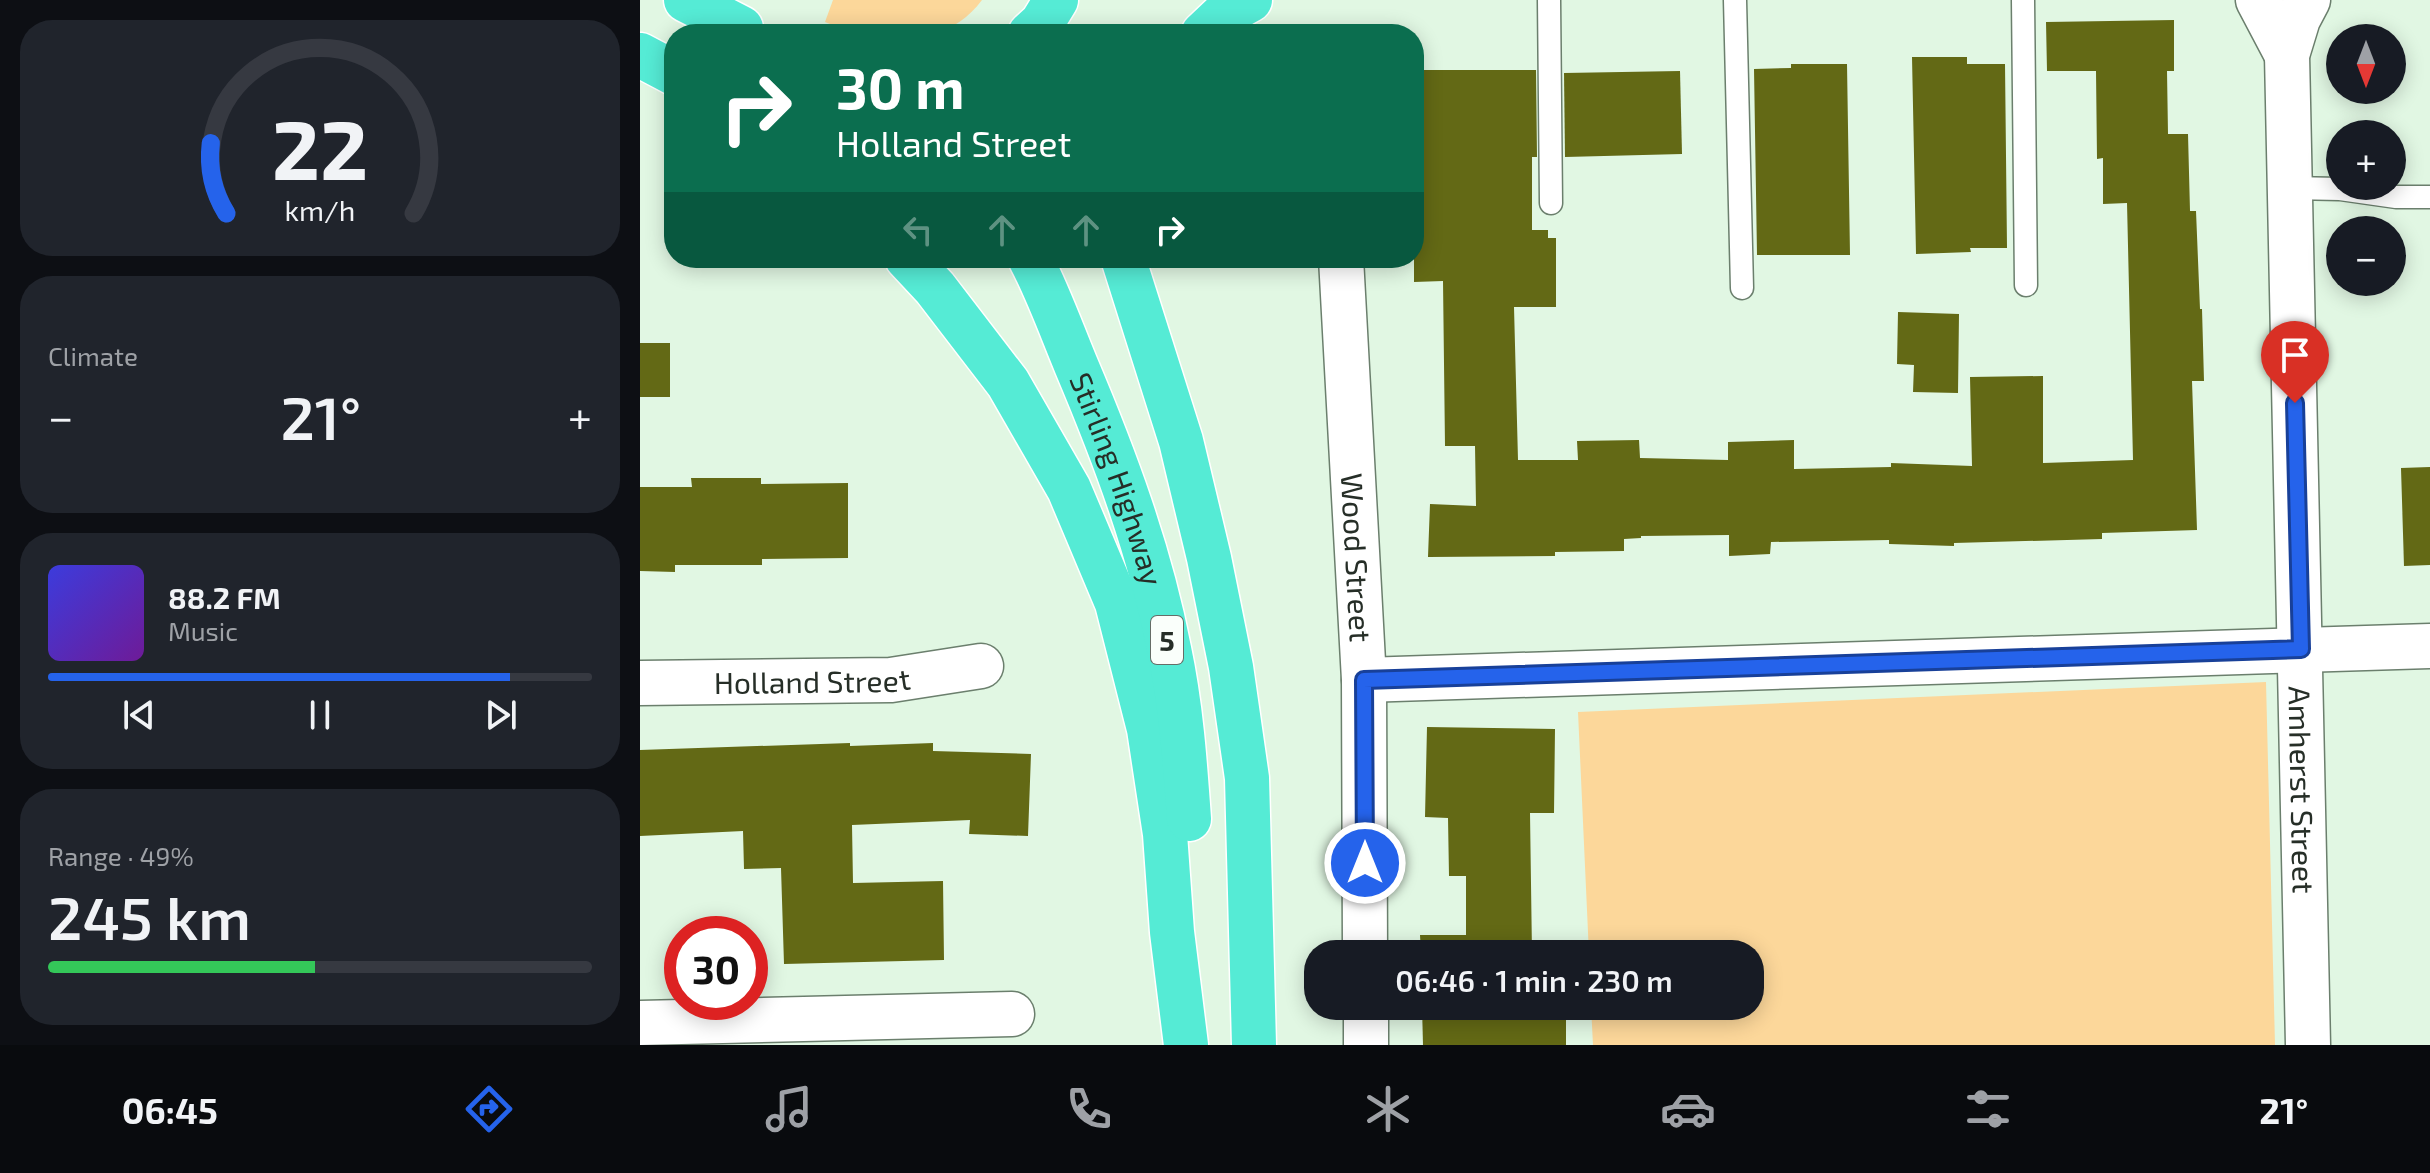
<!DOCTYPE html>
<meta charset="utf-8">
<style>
body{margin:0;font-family:"Exo 2",sans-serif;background:#20242c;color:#f1f3f6;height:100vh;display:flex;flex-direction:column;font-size:30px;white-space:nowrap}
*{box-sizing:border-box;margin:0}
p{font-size:26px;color:#9ea1a6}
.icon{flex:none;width:44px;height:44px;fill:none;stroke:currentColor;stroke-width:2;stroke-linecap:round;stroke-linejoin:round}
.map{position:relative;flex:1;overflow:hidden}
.sheet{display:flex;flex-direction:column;gap:20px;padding:20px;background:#0d0f14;width:640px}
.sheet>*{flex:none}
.top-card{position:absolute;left:24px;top:24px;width:760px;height:244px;border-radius:32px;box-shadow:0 4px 20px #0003;background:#0b6e4f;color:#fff;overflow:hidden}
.needle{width:52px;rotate:180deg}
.controls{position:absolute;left:1686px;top:24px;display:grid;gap:16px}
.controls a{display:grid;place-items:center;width:80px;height:80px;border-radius:50%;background:#171b24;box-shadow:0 4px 20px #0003;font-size:40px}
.speed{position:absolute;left:24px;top:916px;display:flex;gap:16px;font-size:40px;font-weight:700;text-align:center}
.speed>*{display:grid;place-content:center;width:104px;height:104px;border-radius:50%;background:#171b24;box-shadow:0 4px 20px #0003;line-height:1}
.speed .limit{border:12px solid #d22;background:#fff;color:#111}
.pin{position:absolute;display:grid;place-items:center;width:68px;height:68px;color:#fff;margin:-82px -34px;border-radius:50% 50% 50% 0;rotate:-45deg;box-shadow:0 0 8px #0007}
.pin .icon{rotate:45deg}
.me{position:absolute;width:88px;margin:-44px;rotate:0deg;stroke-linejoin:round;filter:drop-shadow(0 0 6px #0008)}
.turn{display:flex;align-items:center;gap:28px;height:168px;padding:0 40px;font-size:36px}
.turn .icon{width:104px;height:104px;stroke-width:2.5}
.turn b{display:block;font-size:56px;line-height:68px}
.lanes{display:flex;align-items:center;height:76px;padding:0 40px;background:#0003;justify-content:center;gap:40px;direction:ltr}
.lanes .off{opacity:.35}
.big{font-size:60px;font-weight:600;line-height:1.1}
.sheet .widget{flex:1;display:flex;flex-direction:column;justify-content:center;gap:12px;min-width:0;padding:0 28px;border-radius:32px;background:#20242c}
.sheet .dial{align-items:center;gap:0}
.dial svg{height:208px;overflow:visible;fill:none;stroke:#363941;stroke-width:7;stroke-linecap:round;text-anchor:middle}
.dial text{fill:#f1f3f6;stroke:none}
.song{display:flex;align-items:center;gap:24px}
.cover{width:96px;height:96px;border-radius:12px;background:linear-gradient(135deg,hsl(240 70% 55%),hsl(280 70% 35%))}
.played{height:8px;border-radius:4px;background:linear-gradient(90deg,#2563eb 85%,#363941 85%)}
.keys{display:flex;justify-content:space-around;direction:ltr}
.heat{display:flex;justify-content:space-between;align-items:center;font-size:44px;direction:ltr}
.charge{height:12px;border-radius:6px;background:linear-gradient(90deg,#34c759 49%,#363941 0)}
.trip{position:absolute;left:664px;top:940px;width:460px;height:80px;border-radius:32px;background:#171b24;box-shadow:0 4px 20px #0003;font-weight:600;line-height:80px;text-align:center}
.menu{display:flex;height:128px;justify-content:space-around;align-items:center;background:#090b0e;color:#9ea1a6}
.menu .icon{width:56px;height:56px}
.menu .current{color:#2563eb}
.menu b{font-size:36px;color:#f1f3f6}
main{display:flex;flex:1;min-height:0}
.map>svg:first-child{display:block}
.green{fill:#fcd79a}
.building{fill:#636915}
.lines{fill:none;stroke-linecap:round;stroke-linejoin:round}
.lane-casing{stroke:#6b7f6d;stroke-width:25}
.street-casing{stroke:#6b7f6d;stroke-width:47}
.highway-casing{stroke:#fff;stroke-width:47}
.lane{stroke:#fff;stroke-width:22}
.street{stroke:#fff;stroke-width:44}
.highway{stroke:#55ebd5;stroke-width:44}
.route-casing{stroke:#184099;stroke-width:20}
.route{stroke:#2563eb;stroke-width:14}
.labels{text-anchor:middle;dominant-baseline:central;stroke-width:8;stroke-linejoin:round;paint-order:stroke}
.shield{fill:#fafffb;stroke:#666d67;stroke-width:2}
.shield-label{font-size:28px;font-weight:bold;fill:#262e27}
.street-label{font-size:30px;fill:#262e27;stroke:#fafffb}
</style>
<main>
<section class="sheet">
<div class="widget dial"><svg viewBox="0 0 100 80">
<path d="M14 69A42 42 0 1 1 86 69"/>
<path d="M14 69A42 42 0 0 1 8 42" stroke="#2563eb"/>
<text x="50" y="56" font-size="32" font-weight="700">22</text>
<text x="50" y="72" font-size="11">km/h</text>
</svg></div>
<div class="widget"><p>Climate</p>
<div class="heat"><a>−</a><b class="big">21°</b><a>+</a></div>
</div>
<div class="widget">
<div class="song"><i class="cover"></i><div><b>88.2 FM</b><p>Music</p></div></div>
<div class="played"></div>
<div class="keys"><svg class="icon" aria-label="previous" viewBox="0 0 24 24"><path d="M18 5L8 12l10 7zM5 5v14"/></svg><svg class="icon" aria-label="pause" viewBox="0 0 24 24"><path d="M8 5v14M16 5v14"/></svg><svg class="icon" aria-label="next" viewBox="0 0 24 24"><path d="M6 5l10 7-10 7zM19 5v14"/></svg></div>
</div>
<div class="widget"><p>Range · 49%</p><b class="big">245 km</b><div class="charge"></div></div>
</section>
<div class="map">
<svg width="1790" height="1045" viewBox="0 0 1790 1045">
<rect width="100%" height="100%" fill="#e1f7e3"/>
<g class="green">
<path d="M193,0H342C329,17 313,29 292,34H215L185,22Z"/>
<polygon points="1626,682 1635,1045 953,1045 951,1006 1110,1006 1110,954 949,954 938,712"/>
</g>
<g class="building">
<polygon points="1534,20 1534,71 1527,71 1528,134 1548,134 1550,211 1556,211 1560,309 1562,309 1564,381 1552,381 1557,530 1462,533 1462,539 1314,543 1314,546 1249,544 1249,540 1131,542 1130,554 1089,556 1089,535 1001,536 1001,538 984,539 984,551 915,552 915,556 788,557 790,504 836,506 835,446 805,446 803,281 774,282 774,70 896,70 897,157 892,157 892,230 908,230 908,238 916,238 916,307 874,307 878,460 938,460 937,441 999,440 1000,458 1088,460 1088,442 1154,440 1154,469 1251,467 1251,463 1332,466 1330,377 1403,376 1403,463 1493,460 1487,203 1463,204 1463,158 1457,159 1456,71 1407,71 1406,22"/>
<polygon points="1272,57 1327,57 1327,64 1365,64 1367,248 1330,248 1331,252 1276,254"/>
<polygon points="1151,64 1207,64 1210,255 1117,255 1114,69 1151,68"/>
<polygon points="1040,71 1042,154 925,157 924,73"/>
<polygon points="1258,312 1319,314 1318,393 1273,392 1274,365 1257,364"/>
<rect x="0" y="343" width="30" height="54"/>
<polygon points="1790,467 1790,565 1764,566 1761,468"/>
<polygon points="51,478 121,478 121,484 208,483 208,558 122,559 122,565 35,565 35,572 0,571 0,487 52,487"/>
<polygon points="787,727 915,729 914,813 890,813 892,954 781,954 780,935 826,935 826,876 809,876 808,818 785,817"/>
<polygon points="210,743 210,746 293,743 293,751 391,754 388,836 329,834 330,820 212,825 213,883 303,881 304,960 144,964 141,868 104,869 103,831 0,836 0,750"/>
<polygon points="782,1006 926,1006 926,1045 783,1045"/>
</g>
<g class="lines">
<defs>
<g id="lane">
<polyline points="909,0 911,203"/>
<polyline points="1095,0 1102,288"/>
<polyline points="1383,0 1386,285"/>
<polyline points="1650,188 1700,189 1756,197 1790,197"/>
</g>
<g id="street">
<polyline points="1618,0 1647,55"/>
<path id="s1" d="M1668,0L1658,19L1647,55L1668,1045"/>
<path id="s2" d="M701,258L724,680L725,954"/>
<polyline points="724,680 1790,646"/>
<path id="s3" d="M0,683L251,680L341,666"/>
<polyline points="726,1006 726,1045"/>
<polyline points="0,1023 372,1014"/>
</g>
<g id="highway">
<polyline points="46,0 101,28"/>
<polyline points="390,34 402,23 416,0"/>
<polyline points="563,34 583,15 610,0"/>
<polyline points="0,55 34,73"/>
<polyline points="267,258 295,288 368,383 429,489 477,603 509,729 525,834 532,932 546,1045"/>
<path id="s4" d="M390,258C408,292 421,329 436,365C475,457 510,551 529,649C541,705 545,762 549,819"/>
<polyline points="483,258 541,441 569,558 591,667 607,778 614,1045"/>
</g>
</defs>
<use href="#lane" class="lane-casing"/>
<use href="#street" class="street-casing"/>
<use href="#highway" class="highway-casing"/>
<use href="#lane" class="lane"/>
<use href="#street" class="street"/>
<use href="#highway" class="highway"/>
</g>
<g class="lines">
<defs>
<polyline id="route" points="725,863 724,680 1661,649 1655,403"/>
</defs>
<use href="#route" class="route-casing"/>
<use href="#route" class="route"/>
</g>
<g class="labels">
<rect class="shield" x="511" y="616" width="32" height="48" rx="6"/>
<g class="shield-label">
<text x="527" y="640">5</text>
</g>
<g class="street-label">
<text stroke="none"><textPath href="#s4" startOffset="238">Stirling Highway</textPath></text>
<text stroke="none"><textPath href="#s2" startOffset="300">Wood Street</textPath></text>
<text stroke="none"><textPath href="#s3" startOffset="172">Holland Street</textPath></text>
<text stroke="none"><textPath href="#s1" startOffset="794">Amherst Street</textPath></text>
</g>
</g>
</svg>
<div class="controls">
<a><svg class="needle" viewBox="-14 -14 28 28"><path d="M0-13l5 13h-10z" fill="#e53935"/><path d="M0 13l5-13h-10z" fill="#9ea1a6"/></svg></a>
<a>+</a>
<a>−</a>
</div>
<div class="speed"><div class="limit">30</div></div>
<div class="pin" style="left:1655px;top:403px;background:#d93025"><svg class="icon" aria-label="arrive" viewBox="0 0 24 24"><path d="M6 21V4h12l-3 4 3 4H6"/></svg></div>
<svg class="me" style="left:725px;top:863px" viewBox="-20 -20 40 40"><circle r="17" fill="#2563eb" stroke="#fff" stroke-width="3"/><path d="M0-11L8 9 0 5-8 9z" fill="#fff"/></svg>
<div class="trip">06:46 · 1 min · 230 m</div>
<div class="top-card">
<div class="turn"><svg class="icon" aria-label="right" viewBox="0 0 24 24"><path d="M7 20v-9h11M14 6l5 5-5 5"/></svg><div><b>30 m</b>Holland Street</div></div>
<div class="lanes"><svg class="icon off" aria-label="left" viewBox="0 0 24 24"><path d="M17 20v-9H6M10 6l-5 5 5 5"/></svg><svg class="icon off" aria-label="ahead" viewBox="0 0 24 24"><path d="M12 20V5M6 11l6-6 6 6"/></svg><svg class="icon off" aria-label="ahead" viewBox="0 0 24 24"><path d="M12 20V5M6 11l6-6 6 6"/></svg><svg class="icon" aria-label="right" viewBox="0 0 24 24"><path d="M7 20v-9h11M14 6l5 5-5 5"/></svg></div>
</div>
</div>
</main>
<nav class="menu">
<b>06:45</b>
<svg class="icon current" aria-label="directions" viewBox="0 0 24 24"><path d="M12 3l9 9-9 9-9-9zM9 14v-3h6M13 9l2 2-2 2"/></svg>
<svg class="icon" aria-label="music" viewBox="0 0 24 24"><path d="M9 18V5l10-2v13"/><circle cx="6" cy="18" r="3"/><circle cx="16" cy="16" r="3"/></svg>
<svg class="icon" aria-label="phone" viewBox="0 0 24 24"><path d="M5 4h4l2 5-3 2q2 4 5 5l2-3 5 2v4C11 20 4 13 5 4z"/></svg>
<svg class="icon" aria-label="climate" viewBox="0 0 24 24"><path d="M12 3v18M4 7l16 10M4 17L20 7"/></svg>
<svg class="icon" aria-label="car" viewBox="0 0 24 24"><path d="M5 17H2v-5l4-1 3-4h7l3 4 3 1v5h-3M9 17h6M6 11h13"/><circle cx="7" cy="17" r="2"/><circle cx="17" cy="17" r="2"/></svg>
<svg class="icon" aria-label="filters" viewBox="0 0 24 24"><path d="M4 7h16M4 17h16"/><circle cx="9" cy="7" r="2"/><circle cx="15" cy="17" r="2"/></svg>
<b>21°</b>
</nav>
